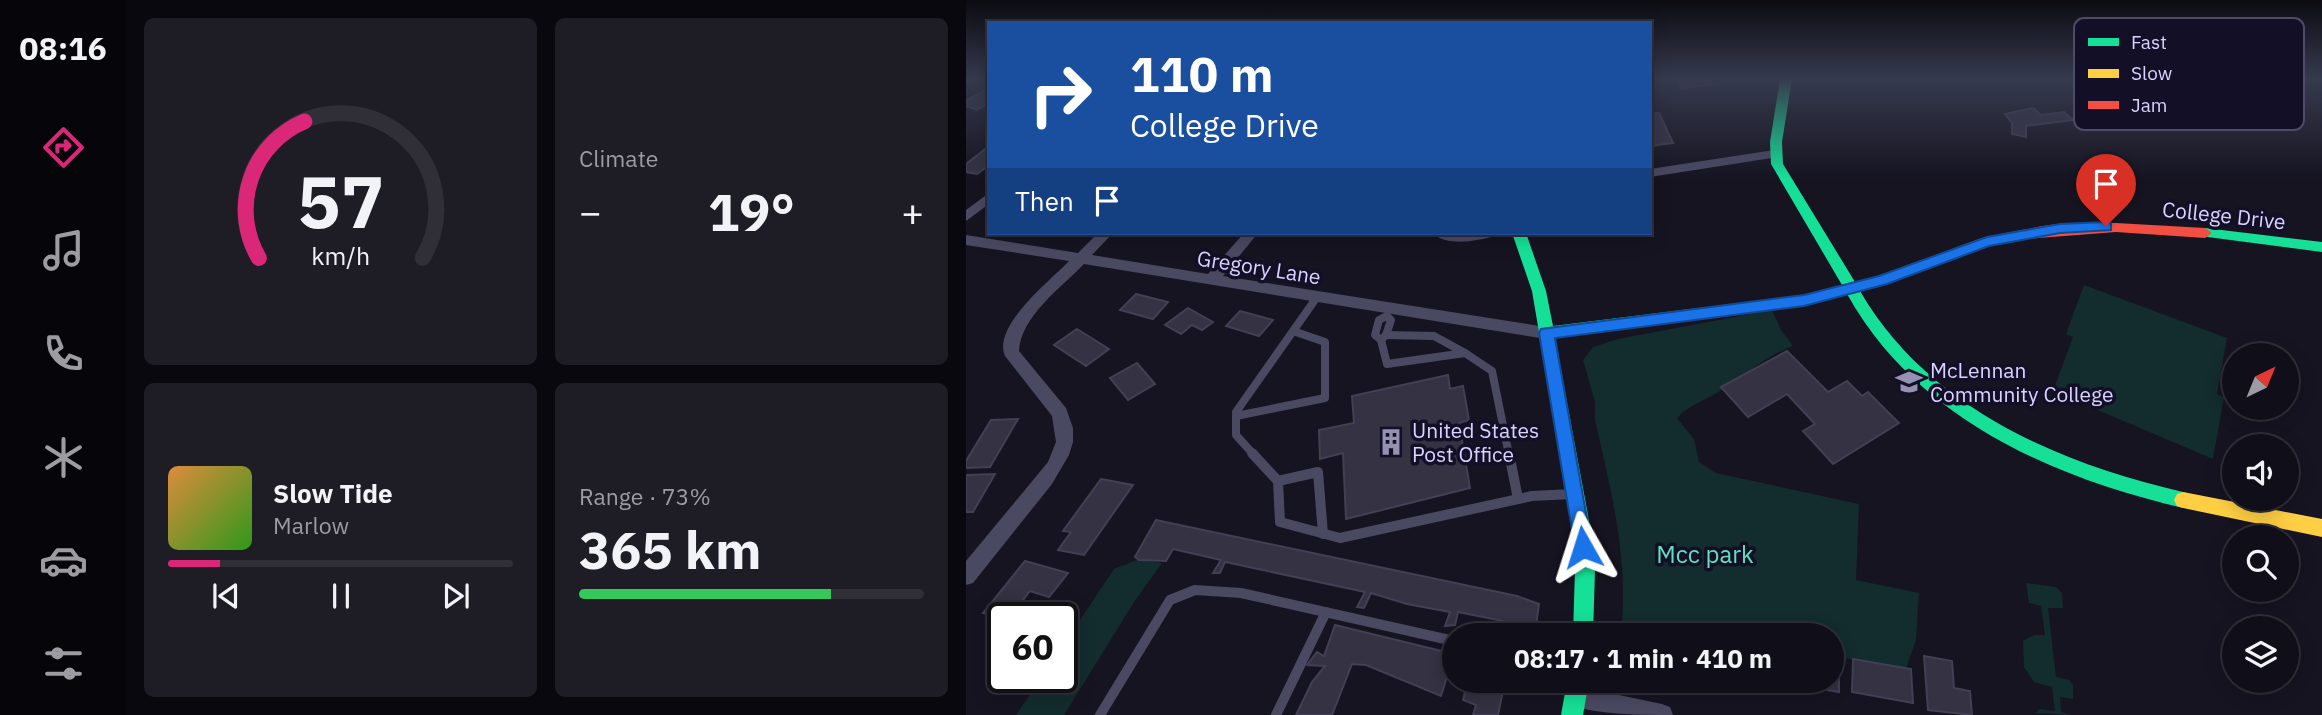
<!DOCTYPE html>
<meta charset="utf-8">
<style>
body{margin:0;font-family:"IBM Plex Sans",sans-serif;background:#1e1d26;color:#f1f3f6;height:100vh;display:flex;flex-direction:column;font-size:26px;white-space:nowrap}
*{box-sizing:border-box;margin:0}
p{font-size:23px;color:#9c9ca2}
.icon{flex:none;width:38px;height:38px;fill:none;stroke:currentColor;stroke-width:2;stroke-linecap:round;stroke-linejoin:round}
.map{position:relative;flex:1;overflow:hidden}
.sheet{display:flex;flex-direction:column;gap:18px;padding:18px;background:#09080e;width:840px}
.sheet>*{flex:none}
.guide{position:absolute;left:21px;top:21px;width:665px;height:214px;border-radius:0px;box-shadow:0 4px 18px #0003,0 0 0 2px #302f38;background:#1a4fa0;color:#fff;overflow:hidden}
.needle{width:46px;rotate:43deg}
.fabs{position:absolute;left:1256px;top:343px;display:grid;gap:14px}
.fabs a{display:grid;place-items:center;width:77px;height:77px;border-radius:50%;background:#100f19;box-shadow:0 4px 18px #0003,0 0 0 2px #302f38;font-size:35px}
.speed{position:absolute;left:21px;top:602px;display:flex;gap:14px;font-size:35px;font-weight:700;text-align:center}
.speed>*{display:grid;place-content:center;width:91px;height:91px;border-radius:50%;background:#100f19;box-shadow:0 4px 18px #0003,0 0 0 2px #302f38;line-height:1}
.speed .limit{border:4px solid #111;border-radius:10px;background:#fff;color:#111}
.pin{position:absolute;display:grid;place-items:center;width:60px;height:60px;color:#fff;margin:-72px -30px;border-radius:50% 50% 50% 0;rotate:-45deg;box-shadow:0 0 7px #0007}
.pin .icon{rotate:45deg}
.me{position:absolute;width:77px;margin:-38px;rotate:354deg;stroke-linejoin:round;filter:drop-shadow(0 0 5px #0008)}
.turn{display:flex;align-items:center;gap:24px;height:147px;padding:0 28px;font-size:32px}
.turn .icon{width:91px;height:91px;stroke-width:2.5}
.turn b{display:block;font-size:49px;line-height:60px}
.then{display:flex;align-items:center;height:66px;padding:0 28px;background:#0003;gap:14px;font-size:26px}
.big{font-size:52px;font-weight:700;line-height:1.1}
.sheet .widget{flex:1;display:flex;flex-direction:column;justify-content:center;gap:10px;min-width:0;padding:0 24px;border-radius:10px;background:#1e1d26}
.sheet .dial{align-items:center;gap:0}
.dial svg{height:182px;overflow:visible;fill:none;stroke:#302f38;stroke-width:7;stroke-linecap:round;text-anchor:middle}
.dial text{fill:#f1f3f6;stroke:none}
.song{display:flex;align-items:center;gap:21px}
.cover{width:84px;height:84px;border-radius:10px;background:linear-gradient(135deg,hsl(30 70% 55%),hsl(110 70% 35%))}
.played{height:7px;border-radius:4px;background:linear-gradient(90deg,#db2777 15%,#302f38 15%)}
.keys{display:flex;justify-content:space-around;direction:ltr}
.heat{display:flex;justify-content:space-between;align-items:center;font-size:38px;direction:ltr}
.charge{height:10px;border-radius:5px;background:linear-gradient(90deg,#34c759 73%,#302f38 0)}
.sheet .tiles{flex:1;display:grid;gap:18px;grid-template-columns:repeat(2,1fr)}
.trip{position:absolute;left:476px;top:623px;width:402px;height:70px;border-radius:35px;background:#100f19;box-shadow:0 4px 18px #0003,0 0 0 2px #302f38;font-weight:700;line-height:70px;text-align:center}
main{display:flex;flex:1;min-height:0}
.tab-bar{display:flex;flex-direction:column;width:126px;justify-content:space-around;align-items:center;background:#06060a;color:#9c9ca2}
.tab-bar .icon{width:49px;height:49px}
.tab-bar .on{color:#db2777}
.tab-bar b{font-size:32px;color:#f1f3f6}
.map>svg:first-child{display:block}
.green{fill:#132c2d}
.building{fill:#343243;stroke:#433f54;stroke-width:2}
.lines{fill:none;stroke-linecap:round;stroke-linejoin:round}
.lane-far1{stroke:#4a4962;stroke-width:8}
.lane{stroke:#4a4962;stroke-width:10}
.street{fill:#4a4962;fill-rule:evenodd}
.fast{fill:#16e098;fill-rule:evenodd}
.slow{fill:#ffcf43;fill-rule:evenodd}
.jam{fill:#f24e42;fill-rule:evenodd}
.route{fill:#1a73e8;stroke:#114b97;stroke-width:2}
.labels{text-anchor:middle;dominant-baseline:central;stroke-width:7;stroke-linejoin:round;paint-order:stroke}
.street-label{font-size:21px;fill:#d9d4ff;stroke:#130f26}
.poi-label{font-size:21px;fill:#d9d4ff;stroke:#130f26;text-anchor:start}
.near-park-label{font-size:24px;fill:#5fe0c0;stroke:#130f26}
.key{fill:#130f26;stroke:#4e4a67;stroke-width:2}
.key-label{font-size:19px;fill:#d9d4ff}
</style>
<main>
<nav class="tab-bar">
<b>08:16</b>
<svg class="icon on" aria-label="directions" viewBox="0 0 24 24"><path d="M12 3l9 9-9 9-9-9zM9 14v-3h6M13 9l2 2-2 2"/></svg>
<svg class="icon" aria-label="music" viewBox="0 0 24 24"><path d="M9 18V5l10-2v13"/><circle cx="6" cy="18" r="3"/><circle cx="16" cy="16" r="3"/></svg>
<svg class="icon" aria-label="phone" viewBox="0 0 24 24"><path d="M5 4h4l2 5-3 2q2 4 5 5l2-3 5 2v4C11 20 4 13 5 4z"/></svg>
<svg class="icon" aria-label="climate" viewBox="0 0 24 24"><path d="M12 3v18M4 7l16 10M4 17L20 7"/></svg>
<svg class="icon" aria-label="car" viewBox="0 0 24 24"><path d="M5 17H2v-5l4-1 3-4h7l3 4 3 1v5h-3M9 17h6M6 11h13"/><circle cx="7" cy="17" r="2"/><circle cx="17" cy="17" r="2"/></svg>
<svg class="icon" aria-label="filters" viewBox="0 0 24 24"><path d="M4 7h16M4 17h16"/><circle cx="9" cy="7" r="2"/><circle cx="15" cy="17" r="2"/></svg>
</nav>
<section class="sheet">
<div class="tiles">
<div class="widget dial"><svg viewBox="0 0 100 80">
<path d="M14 69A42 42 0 1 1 86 69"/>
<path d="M14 69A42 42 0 0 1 34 9" stroke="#db2777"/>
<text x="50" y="56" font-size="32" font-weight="700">57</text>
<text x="50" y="72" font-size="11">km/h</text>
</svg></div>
<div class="widget"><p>Climate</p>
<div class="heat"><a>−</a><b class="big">19°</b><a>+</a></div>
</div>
<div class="widget">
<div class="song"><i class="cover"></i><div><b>Slow Tide</b><p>Marlow</p></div></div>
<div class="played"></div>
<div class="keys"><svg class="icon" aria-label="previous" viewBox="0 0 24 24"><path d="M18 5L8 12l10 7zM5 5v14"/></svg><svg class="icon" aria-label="pause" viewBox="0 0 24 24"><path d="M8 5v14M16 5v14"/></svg><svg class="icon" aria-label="next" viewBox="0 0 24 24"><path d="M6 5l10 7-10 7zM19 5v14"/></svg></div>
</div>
<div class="widget"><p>Range · 73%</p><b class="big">365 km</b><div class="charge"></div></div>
</div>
</section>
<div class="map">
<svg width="1356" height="715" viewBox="0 0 1356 715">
<rect width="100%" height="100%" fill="#161421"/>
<g class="green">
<polygon points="1118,285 1261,338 1251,394 1258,397 1247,459 1087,391 1107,337 1100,334"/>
<path d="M806,310L815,330L827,346C798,356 774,380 747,395C733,403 722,406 711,418L728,439L733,462L750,473L893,504L890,580L953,593L950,640L940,668L866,656V635H655C663,558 646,495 629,420V402L617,360L627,347L652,339Z"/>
<polygon points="171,560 196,563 168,602 98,715 50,715 76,677 96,677 96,647 148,569"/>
<polygon points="1060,583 1090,587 1096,593 1097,608 1082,608 1090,677 1103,680 1107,685 1107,699 1094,697 1095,712 1107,715 1070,713 1073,709 1089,711 1086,687 1068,682 1058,667 1057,641 1068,635 1079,635 1075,606 1063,603"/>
</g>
<g class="building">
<polygon points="710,79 782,79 715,89"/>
<polygon points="19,90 23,91 20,101 23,102 11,110 0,106 0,101"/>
<polygon points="1067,108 1075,115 1098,112 1107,120 1060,126 1060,137 1046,134 1046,123 1039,114"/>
<polygon points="693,113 707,143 684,146 684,114"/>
<polygon points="23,146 23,165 11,174 0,172 0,164"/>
<polygon points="170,294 202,302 187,319 154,310"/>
<polygon points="222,308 247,322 236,330 226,325 215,334 199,325"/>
<polygon points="274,311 307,320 293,336 260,326"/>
<polygon points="111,329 143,349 120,366 88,345"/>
<polygon points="821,351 862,392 881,381 896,396 902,392 933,423 867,464 837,431 849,424 821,394 782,417 755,387"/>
<polygon points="171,363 189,384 162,400 144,378"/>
<polygon points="482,375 484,389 497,386 503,420 493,423 504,488 380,519 377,453 354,459 353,430 388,423 386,396"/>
<polygon points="52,419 24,467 0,468 0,461 25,420"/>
<polygon points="29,474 7,512 0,512 0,475"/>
<polygon points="135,479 167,485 118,555 92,550 105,532 97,531"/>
<polygon points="190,520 551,596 573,604 570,626 566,635 560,635 562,630 537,621 492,612 489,625 479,626 484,612 441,604 405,593 398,608 391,607 399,592 259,562 254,573 247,573 255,560 207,549 200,561 173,560 169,557"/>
<polygon points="59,561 102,573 83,597 64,591 43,618 17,613"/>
<polygon points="369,625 488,654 475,696 400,665 386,664 366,715 330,715 346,682 359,666 341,665 351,652 358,656"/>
<polygon points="958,656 986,661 988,688 1004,691 1006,715 962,710"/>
<polygon points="887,659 945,669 947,703 886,692"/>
<polygon points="866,670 873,671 873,692 807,681 866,681"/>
<polygon points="502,681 539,681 532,715 507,715 510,705 497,700"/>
</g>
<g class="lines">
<g class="lane-far1">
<polygon points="421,316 425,320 420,335 415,340 409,335 413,320"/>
<polyline points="420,335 468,336 499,353"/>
<polyline points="415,340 421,364 499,353 526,371 543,455"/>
<polyline points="270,416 359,398 359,342 327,331"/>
<polyline points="288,455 270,435 270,412 351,297"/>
</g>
<g class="lane">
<polyline points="286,453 312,481 314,522 374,538 566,496 606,494"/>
<polyline points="543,453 552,499"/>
<polyline points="312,481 352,472 357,534"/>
<polyline points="134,715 204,600 229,590 275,593 488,641"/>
<polyline points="310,715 360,612"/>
</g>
<g class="street">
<polygon points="0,79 8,79 0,84"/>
<polygon points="808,150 812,151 812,157 684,177 684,169"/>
<polygon points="23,193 23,204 0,221 0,210"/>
<path d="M132,233H147L126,255L242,274L278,233H292L257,276L580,327L588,333L580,339L118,264C95,288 55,316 53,351L100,408L107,428V442L103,455L86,484L7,583L0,585V561L82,462L90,442L86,416L39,356C26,326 84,281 103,261L0,245V235L112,253Z"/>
<path d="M466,233H531L529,236C511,241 481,247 466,233Z"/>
<path d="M610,686L696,704L704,707L707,715C672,715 635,715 602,705L599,697L602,689Z"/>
</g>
<g class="fast">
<path d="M814,79H826L816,142L817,164L889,282L913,276L1016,238L1061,229L1068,234C1058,244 1035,242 1022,246C979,259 938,279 894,291C961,407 1093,464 1217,492L1223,494L1226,500L1223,506L1217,508C1085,477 950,418 881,294L838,305L589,338L622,515L629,569L627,635H607L609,569L604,515L566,291L546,233H560L580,291L587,326L838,295L876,285L805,164L804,142Z"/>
<polygon points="1239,228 1356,242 1356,252 1234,236 1232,233"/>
<polygon points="601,681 623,681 617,715 595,715"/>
</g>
<polygon class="slow" points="1217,492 1356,519 1356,537 1217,508 1211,506 1208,500 1211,494"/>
<path class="jam" d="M1150,223L1239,228L1246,233L1239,238L1150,232L1061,239L1054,234C1067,221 1130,223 1150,223Z"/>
</g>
<linearGradient id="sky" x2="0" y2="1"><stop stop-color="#0c0b12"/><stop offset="0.44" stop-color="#363a4e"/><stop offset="1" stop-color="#363a4e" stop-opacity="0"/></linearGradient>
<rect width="1356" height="179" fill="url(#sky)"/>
<polygon class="route" points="1140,222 1145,223 1145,230 1094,233 1023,246 921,284 838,306 589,338 626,547 623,554 617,556 610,554 573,333 575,329 838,295 913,276 1021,237 1094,224"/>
<defs>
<symbol id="university-bare" viewBox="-9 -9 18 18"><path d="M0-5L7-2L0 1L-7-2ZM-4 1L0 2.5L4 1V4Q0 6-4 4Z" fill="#9591b1" stroke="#130f26" stroke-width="2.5" paint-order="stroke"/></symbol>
<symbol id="building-bare" viewBox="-9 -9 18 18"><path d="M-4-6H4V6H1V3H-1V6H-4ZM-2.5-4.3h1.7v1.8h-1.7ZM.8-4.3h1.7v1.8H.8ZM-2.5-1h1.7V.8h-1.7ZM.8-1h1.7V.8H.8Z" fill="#9591b1" stroke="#130f26" stroke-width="2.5" paint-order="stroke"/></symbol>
</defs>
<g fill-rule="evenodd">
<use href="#university-bare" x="924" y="363" width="38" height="38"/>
<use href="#building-bare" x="406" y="423" width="38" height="38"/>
</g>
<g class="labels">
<g class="street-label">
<text transform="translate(1258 215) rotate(6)">College Drive</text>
<text transform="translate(293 267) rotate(9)">Gregory Lane</text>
</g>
<g class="poi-label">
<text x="964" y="370">McLennan<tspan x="964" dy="24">Community College</tspan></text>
<text x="446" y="430">United States<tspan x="446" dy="24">Post Office</tspan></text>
</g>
<g class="near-park-label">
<text x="739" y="554">Mcc park</text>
</g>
</g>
<rect x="1108" y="18" width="230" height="112" rx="10" class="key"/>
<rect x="1122" y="38" width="31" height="8" fill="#16e098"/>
<rect x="1122" y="69" width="31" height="9" fill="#ffcf43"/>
<rect x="1122" y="101" width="31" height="8" fill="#f24e42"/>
<g class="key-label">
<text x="1165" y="49">Fast</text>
<text x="1165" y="80">Slow</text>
<text x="1165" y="112">Jam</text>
</g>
</svg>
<div class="fabs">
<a><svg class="needle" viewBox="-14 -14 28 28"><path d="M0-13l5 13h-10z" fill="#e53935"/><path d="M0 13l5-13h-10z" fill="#9c9ca2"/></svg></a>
<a><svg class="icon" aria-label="sound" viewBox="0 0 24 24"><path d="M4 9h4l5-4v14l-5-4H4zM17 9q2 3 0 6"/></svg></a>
<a><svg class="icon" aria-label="search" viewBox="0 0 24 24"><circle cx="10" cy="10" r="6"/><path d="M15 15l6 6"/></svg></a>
<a><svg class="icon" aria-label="layers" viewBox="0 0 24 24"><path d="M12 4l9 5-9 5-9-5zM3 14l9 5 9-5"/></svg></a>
</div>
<div class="speed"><div class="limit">60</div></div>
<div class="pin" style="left:1140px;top:226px;background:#d93025"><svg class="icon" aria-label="arrive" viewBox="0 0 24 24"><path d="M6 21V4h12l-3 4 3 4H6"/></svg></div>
<svg class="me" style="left:617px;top:547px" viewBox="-20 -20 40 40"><path d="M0-17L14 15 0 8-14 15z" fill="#1a73e8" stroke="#fff" stroke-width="4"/></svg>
<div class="trip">08:17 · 1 min · 410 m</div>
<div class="guide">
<div class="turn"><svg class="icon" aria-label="right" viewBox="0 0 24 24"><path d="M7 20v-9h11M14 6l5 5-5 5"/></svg><div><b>110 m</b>College Drive</div></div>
<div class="then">Then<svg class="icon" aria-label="arrive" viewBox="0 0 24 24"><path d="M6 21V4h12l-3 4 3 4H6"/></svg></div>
</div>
</div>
</main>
